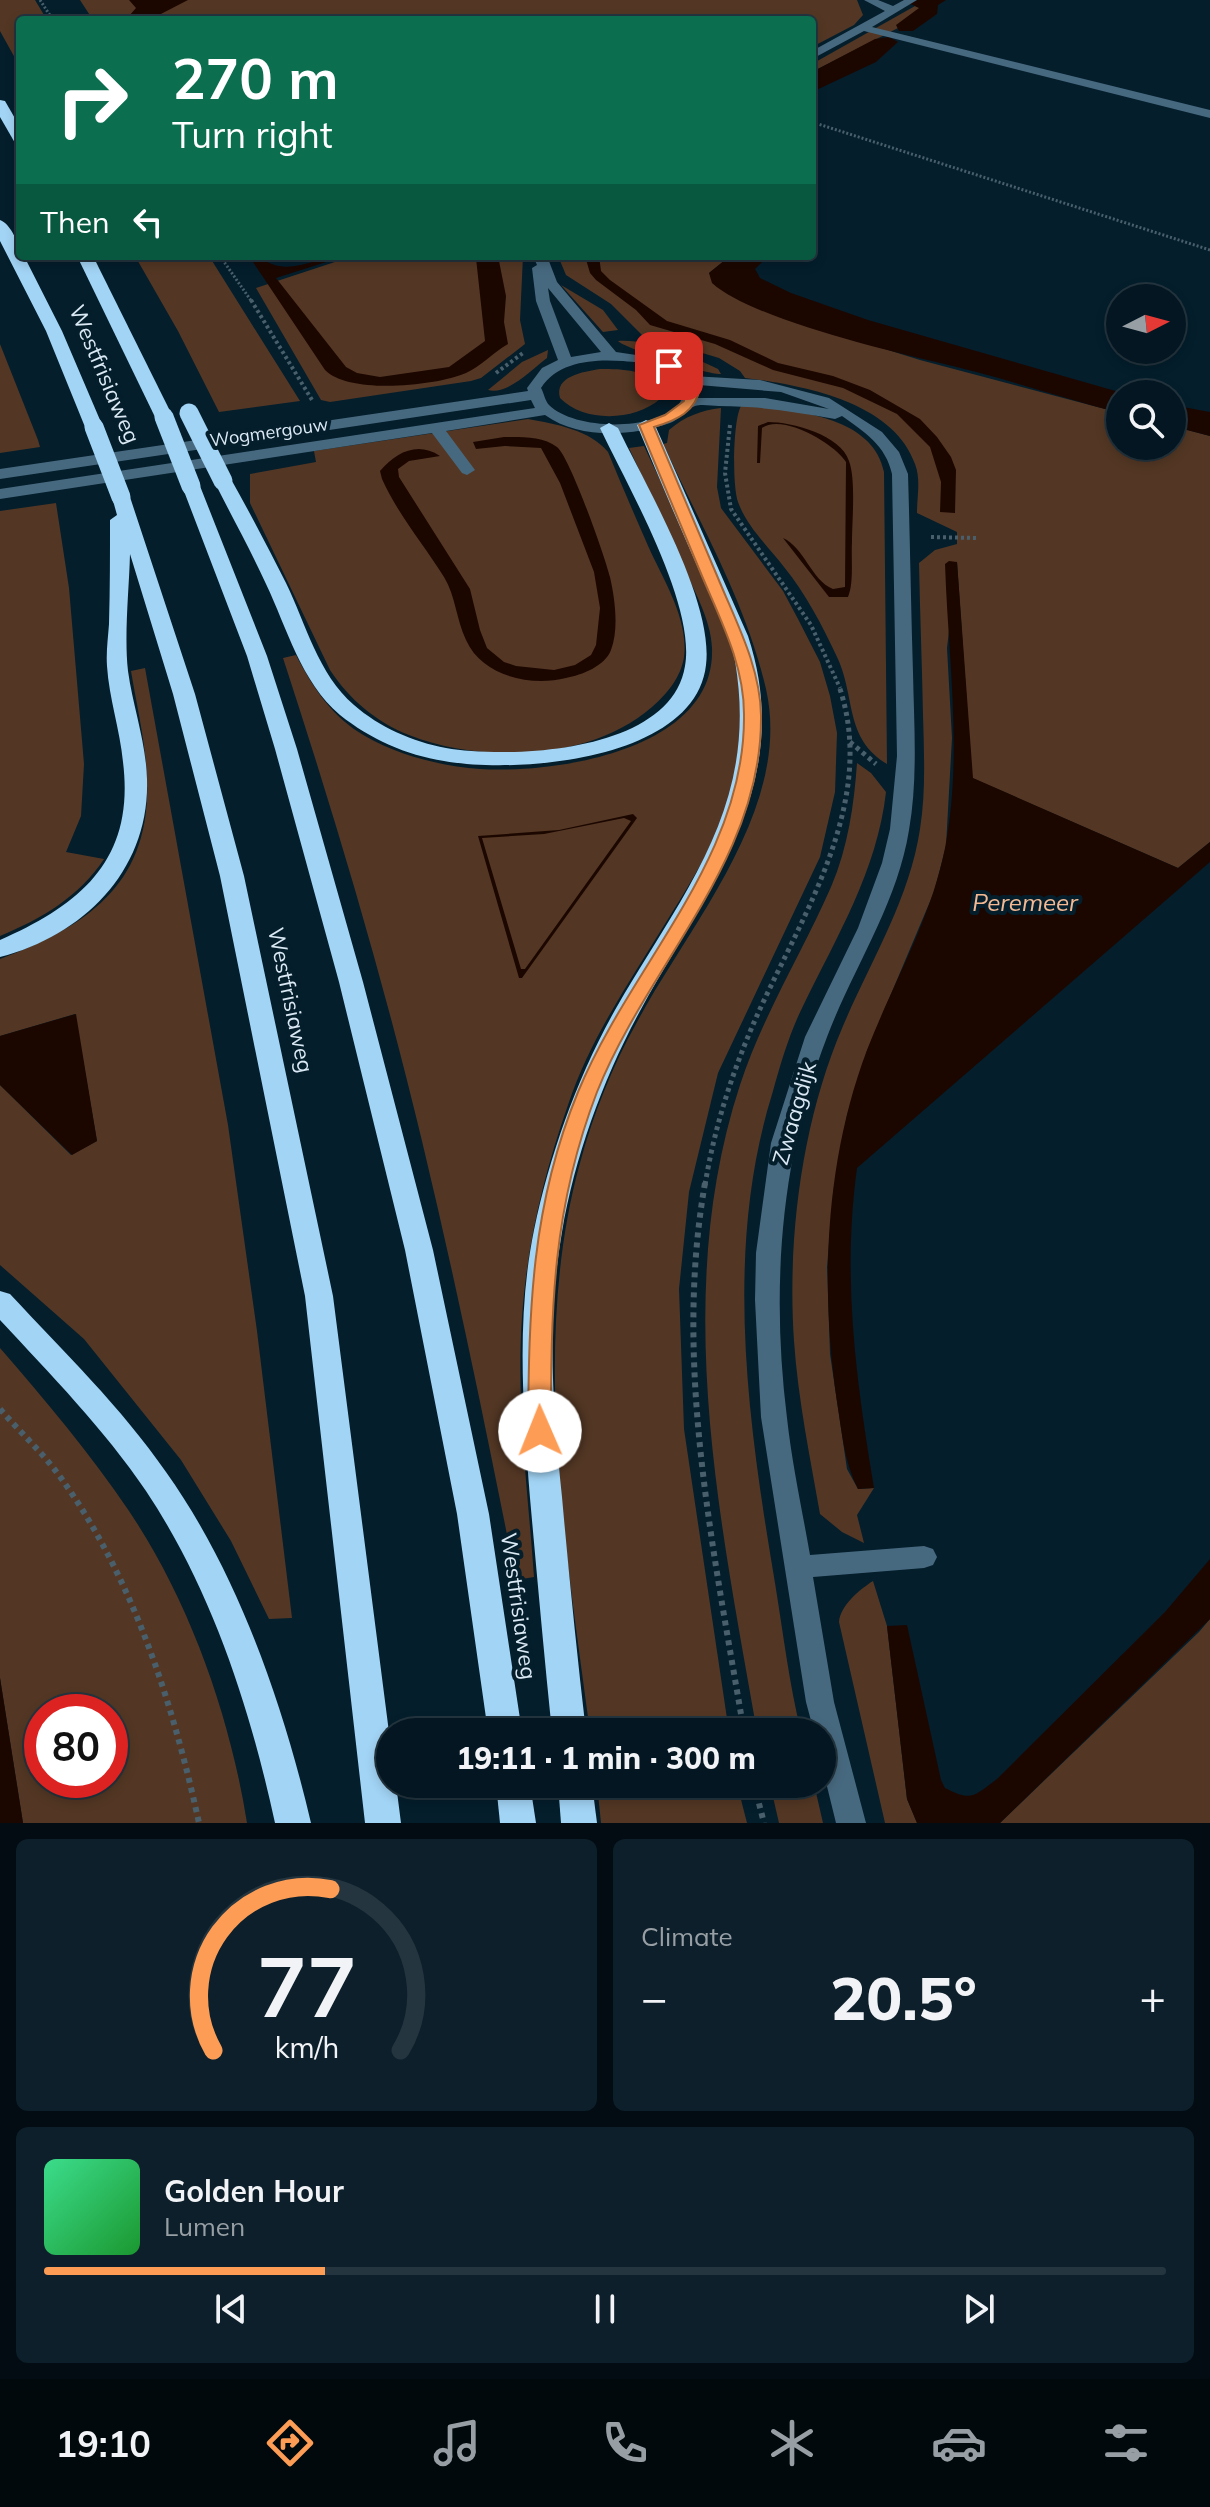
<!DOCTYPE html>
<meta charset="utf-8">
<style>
body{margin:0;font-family:Mulish,sans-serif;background:#0d1f2a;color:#f1f3f6;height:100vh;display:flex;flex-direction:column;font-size:30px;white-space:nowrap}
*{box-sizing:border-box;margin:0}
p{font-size:26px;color:#979fa5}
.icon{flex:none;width:44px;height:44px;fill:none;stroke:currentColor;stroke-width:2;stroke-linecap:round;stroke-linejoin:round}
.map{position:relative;height:1823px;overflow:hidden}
.drawer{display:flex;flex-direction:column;gap:16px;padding:16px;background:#020c12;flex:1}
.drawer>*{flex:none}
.guide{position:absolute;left:16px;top:16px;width:800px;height:244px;border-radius:8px;box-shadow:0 4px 12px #0003,0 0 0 2px #24353f;background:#0b6e4f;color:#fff;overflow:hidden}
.needle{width:52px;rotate:84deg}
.fabs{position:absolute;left:1106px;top:284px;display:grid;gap:16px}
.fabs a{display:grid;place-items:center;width:80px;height:80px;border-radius:50%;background:#031621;box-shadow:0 4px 12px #0003,0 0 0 2px #24353f;font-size:40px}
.speed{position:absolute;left:24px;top:1694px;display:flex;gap:16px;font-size:40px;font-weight:700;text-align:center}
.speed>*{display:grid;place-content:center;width:104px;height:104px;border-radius:50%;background:#031621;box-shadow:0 4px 12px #0003,0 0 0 2px #24353f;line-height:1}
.speed .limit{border:12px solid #d22;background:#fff;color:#111}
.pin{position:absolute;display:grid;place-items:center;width:68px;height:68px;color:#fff;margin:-34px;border-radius:16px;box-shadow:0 4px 12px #0006}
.me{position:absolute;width:88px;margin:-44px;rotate:359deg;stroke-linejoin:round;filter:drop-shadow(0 0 6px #0008)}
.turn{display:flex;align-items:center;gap:28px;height:168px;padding:0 24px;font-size:36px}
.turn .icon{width:104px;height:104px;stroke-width:2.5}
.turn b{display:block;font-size:56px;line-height:68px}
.then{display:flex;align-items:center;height:76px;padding:0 24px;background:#0003;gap:16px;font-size:30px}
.big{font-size:60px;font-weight:800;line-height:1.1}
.drawer .widget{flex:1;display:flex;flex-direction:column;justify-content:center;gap:12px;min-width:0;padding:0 28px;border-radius:12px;background:#0d1f2a}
.drawer .dial{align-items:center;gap:0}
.dial svg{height:208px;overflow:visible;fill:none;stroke:#24353f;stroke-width:7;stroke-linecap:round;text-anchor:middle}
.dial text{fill:#f1f3f6;stroke:none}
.song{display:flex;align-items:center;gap:24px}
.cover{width:96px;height:96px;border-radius:12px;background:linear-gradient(135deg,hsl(150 70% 55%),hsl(130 70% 35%))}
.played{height:8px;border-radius:4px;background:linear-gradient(90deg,#fd9c55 25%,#24353f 25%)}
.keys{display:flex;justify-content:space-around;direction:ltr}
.heat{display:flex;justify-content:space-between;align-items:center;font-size:44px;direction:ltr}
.drawer .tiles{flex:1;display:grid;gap:16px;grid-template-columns:1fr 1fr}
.widget:last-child{grid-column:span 2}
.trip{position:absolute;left:376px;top:1718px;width:460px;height:80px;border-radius:40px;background:#031621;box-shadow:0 4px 12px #0003,0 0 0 2px #24353f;font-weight:800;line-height:80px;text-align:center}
.menu{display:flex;height:128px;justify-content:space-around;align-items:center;background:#01090d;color:#979fa5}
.menu .icon{width:56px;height:56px}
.menu .current{color:#fd9c55}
.menu b{font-size:36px;color:#f1f3f6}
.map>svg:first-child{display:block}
.green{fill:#533724;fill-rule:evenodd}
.water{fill:#1c0700;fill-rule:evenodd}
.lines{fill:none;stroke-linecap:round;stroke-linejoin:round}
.path-far3{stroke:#49606c;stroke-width:3;stroke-dasharray:2 2;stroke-linecap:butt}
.path-far2{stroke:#49606c;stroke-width:4;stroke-dasharray:3 3;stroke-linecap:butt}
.path-far1{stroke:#49606c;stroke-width:5;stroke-dasharray:4 4;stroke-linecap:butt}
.path{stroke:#49606c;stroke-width:6;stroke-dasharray:5 5;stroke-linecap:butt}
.minor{fill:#47697f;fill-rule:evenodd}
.highway{fill:#a2d4f5;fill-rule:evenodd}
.highway-bridge{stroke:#a2d4f5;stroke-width:19}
.route{fill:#fd9c55;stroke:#a46537;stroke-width:2}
.labels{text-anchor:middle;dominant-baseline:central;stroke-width:8;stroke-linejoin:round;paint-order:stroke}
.far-street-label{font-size:18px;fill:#dae9f3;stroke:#041e2c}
.street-label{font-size:22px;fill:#dae9f3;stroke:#041e2c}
.water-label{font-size:24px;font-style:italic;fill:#f4b992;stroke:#041e2c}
</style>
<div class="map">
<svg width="1210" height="1823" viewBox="0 0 1210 1823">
<rect width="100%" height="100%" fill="#041e2c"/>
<g class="green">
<polygon points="0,0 35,0 47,20 20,20 20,67 0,31"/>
<polygon points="80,0 857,0 863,15 854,25 812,47 812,20 93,20"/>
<polygon points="915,6 920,8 898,28 812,72 812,64"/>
<polygon points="135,256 209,256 300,401 219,412 178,331"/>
<polygon points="353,256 523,256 520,320 525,344 481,378 471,381 330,402 321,400 256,288"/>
<path d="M558,256H730L709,273L731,295L773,314L920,360L1120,413V446H1172V426L1210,436V842L1178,868L972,778L957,562L947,648L952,738L946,846L934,892L867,1051L847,1115L833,1195L827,1267L830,1354L847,1469L858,1489L874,1488L857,1515L864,1543L842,1532L820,1514C810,1457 798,1399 794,1341C787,1238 802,1121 843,1026C871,960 909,901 920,829C926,792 924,753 923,715C922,664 920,614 919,563L935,550L957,544V532L917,513C917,495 921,480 915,464C893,401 801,385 745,378L740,371L719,358L642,335L611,304L566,275Z"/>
<polygon points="561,285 603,310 618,330 603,332"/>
<path d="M618,341C650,339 689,355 718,369L721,374C708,375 626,349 618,341Z"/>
<polygon points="0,344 38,440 40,447 0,453"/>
<path d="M548,350L547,358C531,370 508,395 488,390L522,362Z"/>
<path d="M600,369C622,369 650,369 662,391L660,399C635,421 584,423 560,398C554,376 583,372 600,369Z"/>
<path d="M741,406C788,409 873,414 884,472L887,764C844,738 856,697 837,657C822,625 806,594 784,567C768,546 747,527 738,502C732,485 733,420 741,406Z"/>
<path d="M721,408L717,487L721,508L783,591L798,619L820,662L830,696L837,733L835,792L820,857L718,1073L689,1192L679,1289L684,1429L729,1732H590C566,1549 530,1344 580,1163C593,1115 612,1067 636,1024C688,926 793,809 766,689C746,602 700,524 663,444L667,443L669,430C684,417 701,410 721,408Z"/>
<path d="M528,419C556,424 590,430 608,452C621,484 635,516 649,548C663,579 689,620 684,657C681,677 667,694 652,707C590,761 483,764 409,735C376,722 349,699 330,670L250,503V474L316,462L314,451Z"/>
<path d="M644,446C688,543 763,662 738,772C726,825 697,873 668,919C632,978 590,1038 568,1105C544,1173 527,1244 522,1317C516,1403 528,1492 534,1577L516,1580C487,1433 457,1287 422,1141C383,978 335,817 283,658L296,655C313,688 332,717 365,736C400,756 441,766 480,769C555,774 716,750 712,648C711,619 693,589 682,563C664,525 647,486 629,448Z"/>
<path d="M56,503L69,588L84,764L81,816L66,852L104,859C79,897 41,919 0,936V511Z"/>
<path d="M145,668L228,1125L257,1331L292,1618L269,1619L231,1541L181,1460L84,1339L0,1265V1085L71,1155L97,1141L75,1014L0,1036V959C88,926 151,883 147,780C146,744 137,707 131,671Z"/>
<path d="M857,763L871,773L886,792C877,871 837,936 803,1006C790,1032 781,1062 773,1091C723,1250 748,1422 775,1583C783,1632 789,1683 801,1732H757C720,1519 671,1296 740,1085C763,1015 802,953 831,887C848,847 854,805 857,763Z"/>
<path d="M0,1348C45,1400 90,1453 129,1511C190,1602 230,1716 247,1823H23L0,1678ZM42,1712H110V1780H42Z"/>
<path d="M873,1581L887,1626L907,1799L917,1823H885L839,1622C840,1606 860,1589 873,1581Z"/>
<polygon points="1210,1619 1210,1823 1000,1823 1199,1632"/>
<polygon points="597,1784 737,1784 747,1823 601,1823"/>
<polygon points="770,1784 814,1784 823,1823 779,1823"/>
</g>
<g class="water">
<polygon points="188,0 157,16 129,16 136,8 129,0"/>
<polygon points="902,0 946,0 938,5 937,14 913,31 899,31 896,25 919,8"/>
<polygon points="889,37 898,42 876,62 812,92 812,72 875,39"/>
<path d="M249,256H260C284,280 316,256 345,256L276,278L346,367L357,373L380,377L449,367L485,341L476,258L498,256L506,296L504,322L508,344C494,352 480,367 466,373C436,386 349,395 325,370Z"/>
<polygon points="585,256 599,256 601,271 610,280 667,321 730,340 778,363 833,376 870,390 920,419 937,437 951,457 956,470 955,513 940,512 941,482 930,447 897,414 843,388 773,370 715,344 650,325 636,310 596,280 590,273"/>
<path d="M730,256H768L755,269L760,278L791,293L868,320L1126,394H1120V413C1059,397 998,376 936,362C884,350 749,317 712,283L709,273Z"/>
<polygon points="1172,405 1210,412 1210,436 1172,426"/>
<path d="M768,422C792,422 841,435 849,461C856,480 852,521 852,542C851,559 854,583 848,597H829L783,538C805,548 811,580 833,589L845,587L846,462C834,443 782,413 762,428L760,463H757L758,426Z"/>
<path d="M504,437C521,437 543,436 557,447C570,457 605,557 610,577C615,599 619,629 611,650C605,666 582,675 566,678C530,687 482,676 466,640C456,619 456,597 444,577C424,545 397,513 382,479L380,471C396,452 418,441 440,456L409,461L398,469L399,477L470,589L480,630L487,648L504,662L516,666L554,670L575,665L591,655L596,645L600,608L594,572L560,483L541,448L505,446L476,449L473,442Z"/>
<path d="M949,561L957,562L973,778L1178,868L1210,842V862L857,1168C842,1279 856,1379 874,1488L858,1489C844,1462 842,1432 837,1402C820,1286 825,1161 867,1050C893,983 931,919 945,848C963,756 948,657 945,564Z"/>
<path d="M633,814L637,818L522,978H519L478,836L559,830ZM624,818L631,821L525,969H521L482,838L544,834Z"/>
<polygon points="76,1014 97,1141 72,1155 0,1085 0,1036"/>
<path d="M1210,1559V1619L1000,1823H917L907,1799L887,1626L907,1625L941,1780L945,1788C972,1802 974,1796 997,1779L1165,1612Z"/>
<polygon points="0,1678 23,1823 0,1823"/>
</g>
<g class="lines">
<g class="path-far3">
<polyline points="40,0 53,20"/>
<polyline points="812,122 1210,250"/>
<polyline points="220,256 252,302"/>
</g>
<g class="path-far2">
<polyline points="251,300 312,400"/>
<polyline points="496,373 523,353"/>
<polyline points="730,425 725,473 731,509 811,625 840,688"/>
<polyline points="931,537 978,538"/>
</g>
<g class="path-far1">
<polyline points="850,742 876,764"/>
<path d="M705,1185C714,1130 730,1079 752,1027C797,922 880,805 839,686"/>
</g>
<g class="path">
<path d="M705,1183C673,1365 714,1552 744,1732"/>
<path d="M0,1409C20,1432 43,1453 61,1478C133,1578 173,1703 199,1823"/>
<polyline points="754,1784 764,1823"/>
</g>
<g class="minor">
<polygon points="864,0 878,0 893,6 904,0 917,0 872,27 1210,110 1210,118 864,31 812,59 812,51 885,11"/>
<path d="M533,256H547L557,282L616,352L663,359L692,376L760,380L829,398L882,432L899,452L908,474C910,540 911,607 913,673C914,725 918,779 909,830C897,905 853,968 827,1037C780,1158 771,1290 787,1418C792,1464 802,1509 810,1555L924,1546L933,1549L937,1557L933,1565L924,1568L813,1577L834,1702L866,1823H836L822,1766V1732H814L806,1702L761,1417L755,1300L756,1253L771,1143L805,1037L858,928L882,863L890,829L897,756L892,474C886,446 865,432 842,416L835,419C796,412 759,406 719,406C712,406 702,404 695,406C686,409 679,420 670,423C632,436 580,440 545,415L446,431L475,470L467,475L462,473L432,433L0,499V489L535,408L531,400L0,479V469L528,391L527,388L542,368L558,360L536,301L532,268L537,265ZM548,288L601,352L571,357L550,301ZM623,361C647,363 671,366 686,387C684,392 682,400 679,404C654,432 574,430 549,405C545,401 544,393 541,388C558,361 594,359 623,361ZM699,385L781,392L829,409L765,398H697Z"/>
</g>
<g class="highway">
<polygon points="0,100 5,101 20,127 20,144 15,143 0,117"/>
<path d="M0,220C11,224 20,245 20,256H24L62,331L103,427L100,431H88L85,427L46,331L0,241Z"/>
<polygon points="77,256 93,256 173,417 170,421 164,422 155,417"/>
<path d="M646,420L655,425L748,636C797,784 706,890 640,1011C603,1079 575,1156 562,1232C546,1321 553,1409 562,1497C569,1576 577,1654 586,1732H552C544,1654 537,1576 530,1498C523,1409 516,1318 534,1230C550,1154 577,1078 615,1010C682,893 760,807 735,661C729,632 714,604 702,577C680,527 658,476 637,425Z"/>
<path d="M609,423L618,428C646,486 714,601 706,665C695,761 516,774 444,761C406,755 370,739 340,715C301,682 287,628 266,584C250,549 231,515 214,481L223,475L232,481C251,515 269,549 286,583C306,624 318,674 354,705C379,727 413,742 446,748C511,759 671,753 685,666C696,604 627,485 600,428Z"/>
<polygon points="191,480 200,486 267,656 297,749 363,982 433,1250 489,1514 522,1732 488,1732 457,1514 405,1250 339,982 275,749 247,656 182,486"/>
<path d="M121,491L130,497L195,694L244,876L333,1296L390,1740V1784H396L401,1823H365L305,1296L220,876L173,694L130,554C129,591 124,635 128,671C133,707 146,742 147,779C150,869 85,935 0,957V940C82,904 135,859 123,762C120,730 109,698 107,666C106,652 108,638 109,624C110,589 110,554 110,520L117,515L112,497Z"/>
<path d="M0,1291L10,1294C64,1352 121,1407 166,1472C238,1573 283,1704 311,1823H275C250,1708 212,1590 146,1491C104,1429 51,1375 0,1320Z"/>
<polygon points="496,1784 530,1784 536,1823 500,1823"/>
<polygon points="558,1784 592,1784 597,1823 561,1823"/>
</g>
<g class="highway-bridge">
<polyline points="189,413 223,481"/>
<polyline points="164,417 191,486"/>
<polyline points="94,427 121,497"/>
</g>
</g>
<path class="route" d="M665,363C679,362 694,375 700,387C696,412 677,420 654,427C675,477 696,527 718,578C736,622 760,666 761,715C763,860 648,964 597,1092C552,1209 551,1308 551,1431L548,1437L540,1440L531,1437L528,1431C529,1310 531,1206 578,1092C630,965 746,859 744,714C744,665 721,621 702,576C681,526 660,476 639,425L665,415L684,401C688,382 679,379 665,369Z"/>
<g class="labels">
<g class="far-street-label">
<text transform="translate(269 432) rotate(-8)">Wogmergouw</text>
</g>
<g class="street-label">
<text transform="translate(105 374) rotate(67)">Westfrisiaweg</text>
<text transform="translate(291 1000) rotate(78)">Westfrisiaweg</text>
<text transform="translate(794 1113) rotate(-74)">Zwaagdijk</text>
<text transform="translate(519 1606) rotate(82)">Westfrisiaweg</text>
</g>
<g class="water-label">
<text x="1025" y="902">Peremeer</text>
</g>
</g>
</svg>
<div class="fabs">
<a><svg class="needle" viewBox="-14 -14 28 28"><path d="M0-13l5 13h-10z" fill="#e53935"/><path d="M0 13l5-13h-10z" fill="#979fa5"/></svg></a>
<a><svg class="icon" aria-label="search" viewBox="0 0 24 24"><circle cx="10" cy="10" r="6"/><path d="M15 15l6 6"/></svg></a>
</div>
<div class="speed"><div class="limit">80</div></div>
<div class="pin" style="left:669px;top:366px;background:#d93025"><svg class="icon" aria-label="arrive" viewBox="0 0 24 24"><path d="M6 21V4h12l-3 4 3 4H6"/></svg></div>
<svg class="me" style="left:540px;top:1431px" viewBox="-20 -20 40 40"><circle r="19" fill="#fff"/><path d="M0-13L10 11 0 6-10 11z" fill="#fd9c55"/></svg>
<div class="trip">19:11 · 1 min · 300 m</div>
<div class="guide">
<div class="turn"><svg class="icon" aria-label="right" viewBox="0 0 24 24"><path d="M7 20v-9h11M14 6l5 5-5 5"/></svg><div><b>270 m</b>Turn right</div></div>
<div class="then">Then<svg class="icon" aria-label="left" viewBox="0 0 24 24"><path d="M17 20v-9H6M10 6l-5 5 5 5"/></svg></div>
</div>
</div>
<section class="drawer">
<div class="tiles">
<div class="widget dial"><svg viewBox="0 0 100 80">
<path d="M14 69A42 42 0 1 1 86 69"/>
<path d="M14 69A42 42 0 0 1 59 7" stroke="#fd9c55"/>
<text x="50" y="56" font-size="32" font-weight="700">77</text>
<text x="50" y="72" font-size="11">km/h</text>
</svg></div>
<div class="widget"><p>Climate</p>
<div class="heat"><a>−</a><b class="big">20.5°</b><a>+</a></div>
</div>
<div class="widget">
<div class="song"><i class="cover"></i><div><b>Golden Hour</b><p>Lumen</p></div></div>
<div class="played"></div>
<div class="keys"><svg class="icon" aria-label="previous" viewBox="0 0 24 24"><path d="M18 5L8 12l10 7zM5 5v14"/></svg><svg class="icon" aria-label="pause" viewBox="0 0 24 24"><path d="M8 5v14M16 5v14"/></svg><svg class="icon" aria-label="next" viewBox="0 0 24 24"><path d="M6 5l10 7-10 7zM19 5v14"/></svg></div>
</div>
</div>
</section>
<nav class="menu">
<b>19:10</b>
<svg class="icon current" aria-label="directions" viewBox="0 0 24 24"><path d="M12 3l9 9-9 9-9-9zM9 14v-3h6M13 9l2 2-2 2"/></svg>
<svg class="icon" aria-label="music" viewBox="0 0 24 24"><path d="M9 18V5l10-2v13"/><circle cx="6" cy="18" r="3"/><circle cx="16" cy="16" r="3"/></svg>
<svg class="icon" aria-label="phone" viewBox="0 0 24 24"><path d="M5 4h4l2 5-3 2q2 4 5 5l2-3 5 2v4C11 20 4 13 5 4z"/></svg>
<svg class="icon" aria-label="climate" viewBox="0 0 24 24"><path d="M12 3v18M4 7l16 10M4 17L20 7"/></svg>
<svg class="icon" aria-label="car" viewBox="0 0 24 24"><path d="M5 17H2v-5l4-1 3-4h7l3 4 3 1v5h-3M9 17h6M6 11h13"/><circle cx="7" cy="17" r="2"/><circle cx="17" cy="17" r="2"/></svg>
<svg class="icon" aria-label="filters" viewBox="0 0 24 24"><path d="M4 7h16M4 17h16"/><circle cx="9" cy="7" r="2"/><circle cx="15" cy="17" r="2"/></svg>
</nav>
